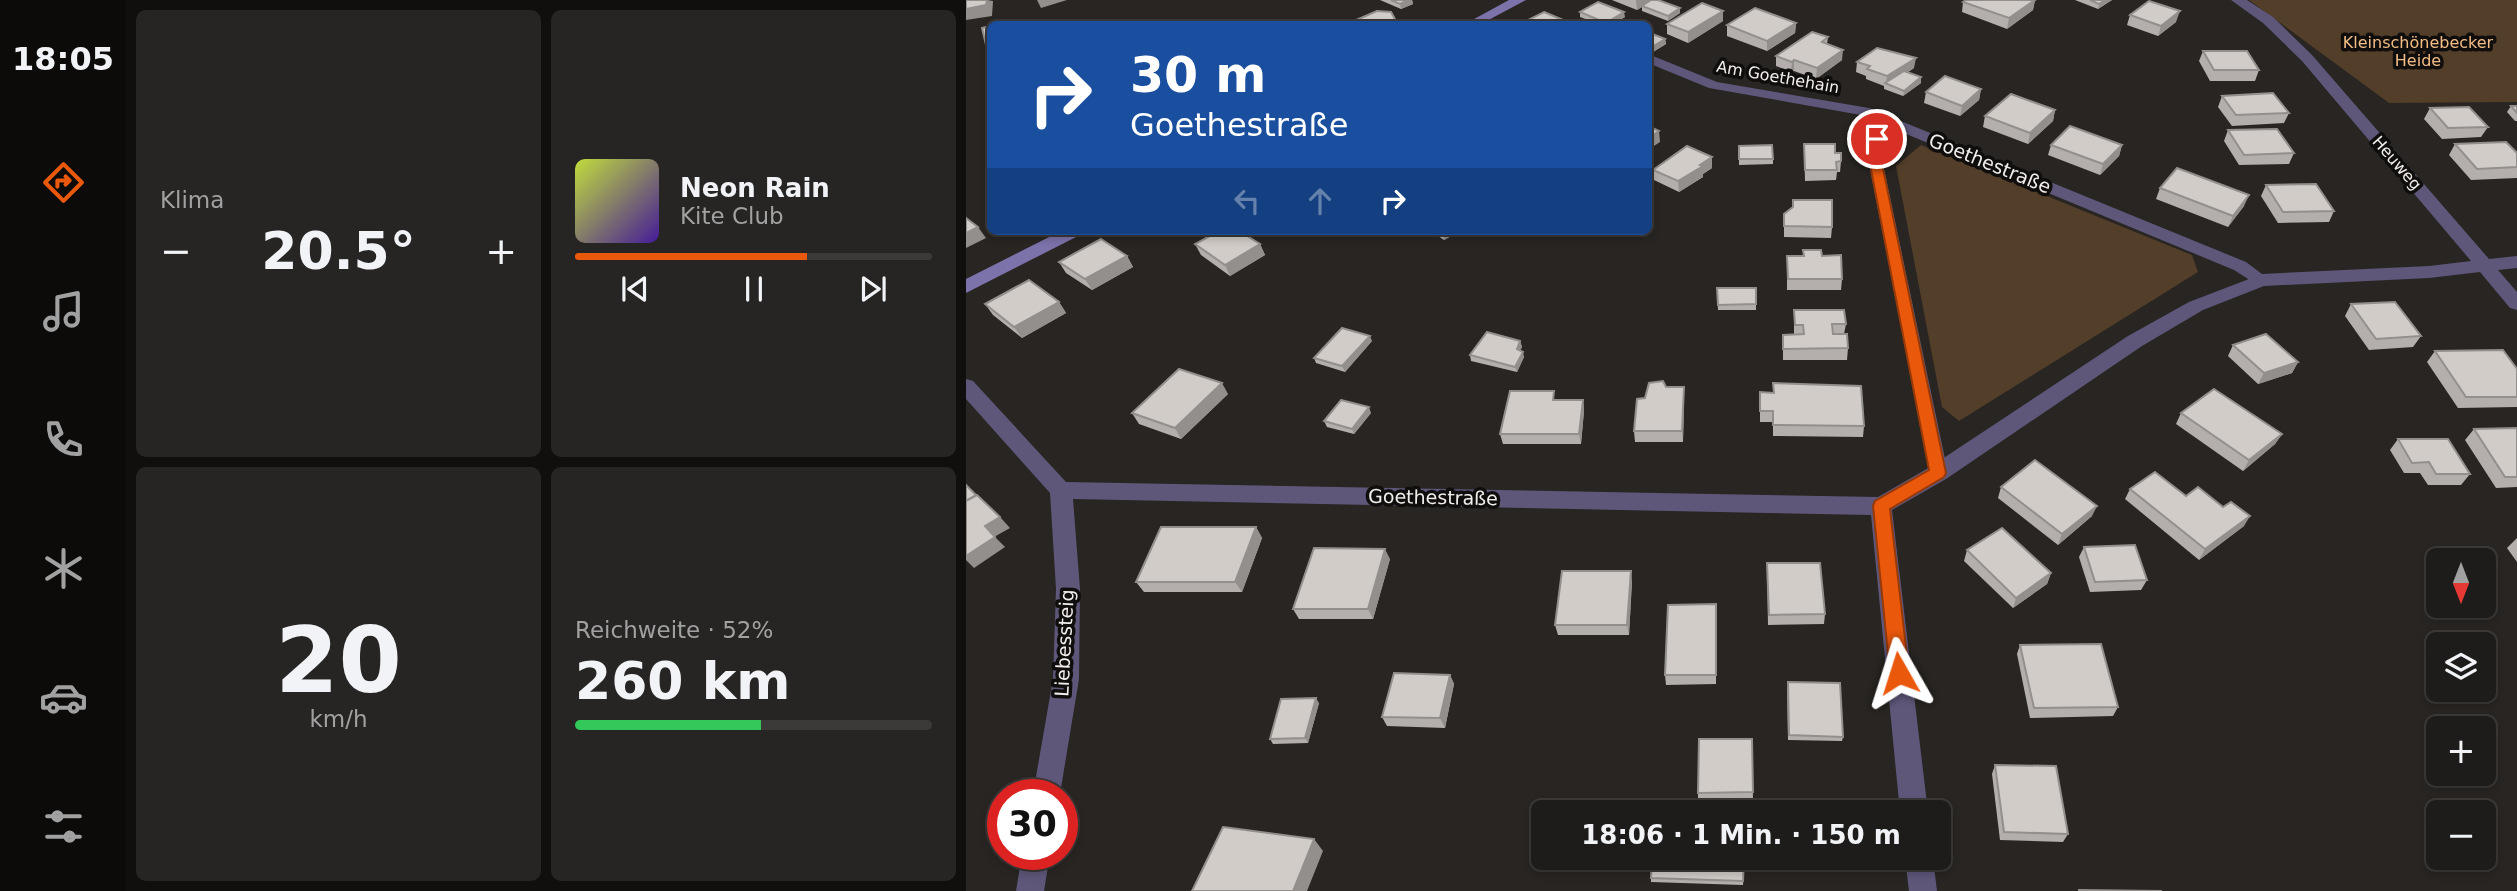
<!DOCTYPE html>
<html lang="de">
<meta charset="utf-8">
<style>
body{margin:0;font-family:"DejaVu Sans",sans-serif;background:#262523;color:#f1f3f6;height:100vh;display:flex;flex-direction:column;font-size:26px;white-space:nowrap}
*{box-sizing:border-box;margin:0}
p{font-size:23px;color:#a1a1a2}
.icon{flex:none;width:38px;height:38px;fill:none;stroke:currentColor;stroke-width:2;stroke-linecap:round;stroke-linejoin:round}
.map{position:relative;flex:1;overflow:hidden}
.drawer{display:flex;flex-direction:column;gap:10px;padding:10px;background:#100f0e;width:840px}
.drawer>*{flex:none}
.guide{position:absolute;left:21px;top:21px;width:665px;height:214px;border-radius:10px;box-shadow:0 4px 10px #0003,0 0 0 2px #3c3a39;background:#1a4fa0;color:#fff;overflow:hidden}
.needle{width:46px;rotate:180deg}
.controls{position:absolute;left:1460px;top:548px;display:grid;gap:14px}
.controls a{display:grid;place-items:center;width:70px;height:70px;border-radius:10px;background:#1e1c1a;box-shadow:0 4px 10px #0003,0 0 0 2px #3c3a39;font-size:35px}
.speed{position:absolute;left:21px;top:779px;display:flex;gap:14px;font-size:35px;font-weight:700;text-align:center}
.speed>*{display:grid;place-content:center;width:91px;height:91px;border-radius:50%;background:#1e1c1a;box-shadow:0 4px 10px #0003,0 0 0 2px #3c3a39;line-height:1}
.speed .limit{border:10px solid #d22;background:#fff;color:#111}
.pin{position:absolute;display:grid;place-items:center;width:60px;height:60px;color:#fff;margin:-30px;border:4px solid #fff;border-radius:50%;box-shadow:0 2px 7px #0007}
.me{position:absolute;width:77px;margin:-38px;rotate:354deg;stroke-linejoin:round;filter:drop-shadow(0 0 5px #0008)}
.turn{display:flex;align-items:center;gap:24px;height:147px;padding:0 28px;font-size:32px}
.turn .icon{width:91px;height:91px;stroke-width:2.5}
.turn b{display:block;font-size:49px;line-height:60px}
.lanes{display:flex;align-items:center;height:66px;padding:0 28px;background:#0003;justify-content:center;gap:35px;direction:ltr}
.lanes .off{opacity:.35}
.big{font-size:52px;font-weight:700;line-height:1.1}
.drawer .widget{flex:1;display:flex;flex-direction:column;justify-content:center;gap:10px;min-width:0;padding:0 24px;border-radius:10px;background:#262523}
.drawer .dial{align-items:center;gap:0}
.dial b{font-size:91px;line-height:1}
.song{display:flex;align-items:center;gap:21px}
.cover{width:84px;height:84px;border-radius:10px;background:linear-gradient(135deg,hsl(70 70% 55%),hsl(260 70% 35%))}
.played{height:7px;border-radius:4px;background:linear-gradient(90deg,#ea580c 65%,#3c3a39 65%)}
.keys{display:flex;justify-content:space-around;direction:ltr}
.heat{display:flex;justify-content:space-between;align-items:center;font-size:38px;direction:ltr}
.charge{height:10px;border-radius:5px;background:linear-gradient(90deg,#34c759 52%,#3c3a39 0)}
.drawer .tiles{flex:1;display:grid;gap:10px;grid-template-columns:repeat(2,1fr)}
.trip{position:absolute;left:565px;top:800px;width:420px;height:70px;border-radius:10px;background:#1e1c1a;box-shadow:0 4px 10px #0003,0 0 0 2px #3c3a39;font-weight:700;line-height:70px;text-align:center}
main{display:flex;flex:1;min-height:0}
.tab-bar{display:flex;flex-direction:column;width:126px;justify-content:space-around;align-items:center;background:#0c0b0a;color:#a1a1a2}
.tab-bar .icon{width:49px;height:49px}
.tab-bar .active{color:#ea580c}
.tab-bar b{font-size:32px;color:#f1f3f6}
.map>svg:first-child{display:block}
.green{fill:#523e29}
.lines{fill:none;stroke-linecap:round;stroke-linejoin:round}
.lane{fill:#5e577a;fill-rule:evenodd}
.street{fill:#5e577a;fill-rule:evenodd}
.secondary{fill:#7d73ab;fill-rule:evenodd}
.wall{fill:#b4afac}
.shaded-wall{fill:#928f8c}
.building{fill:#d1ccc8;stroke:#928f8c;stroke-width:2}
.route{fill:#ea580c;stroke:#983908;stroke-width:2}
.labels{text-anchor:middle;dominant-baseline:central;stroke-width:7;stroke-linejoin:round;paint-order:stroke}
.far-park-label{font-size:16px;fill:#f3bd86;stroke:#100e0d}
.far-street-label{font-size:16px;fill:#f1eeec;stroke:#100e0d}
.street-label{font-size:19px;fill:#f1eeec;stroke:#100e0d}
</style>
<main>
<nav class="tab-bar">
<b>18:05</b>
<svg class="icon active" aria-label="directions" viewBox="0 0 24 24"><path d="M12 3l9 9-9 9-9-9zM9 14v-3h6M13 9l2 2-2 2"/></svg>
<svg class="icon" aria-label="music" viewBox="0 0 24 24"><path d="M9 18V5l10-2v13"/><circle cx="6" cy="18" r="3"/><circle cx="16" cy="16" r="3"/></svg>
<svg class="icon" aria-label="phone" viewBox="0 0 24 24"><path d="M5 4h4l2 5-3 2q2 4 5 5l2-3 5 2v4C11 20 4 13 5 4z"/></svg>
<svg class="icon" aria-label="climate" viewBox="0 0 24 24"><path d="M12 3v18M4 7l16 10M4 17L20 7"/></svg>
<svg class="icon" aria-label="car" viewBox="0 0 24 24"><path d="M5 17H2v-5l4-1 3-4h7l3 4 3 1v5h-3M9 17h6M6 11h13"/><circle cx="7" cy="17" r="2"/><circle cx="17" cy="17" r="2"/></svg>
<svg class="icon" aria-label="filters" viewBox="0 0 24 24"><path d="M4 7h16M4 17h16"/><circle cx="9" cy="7" r="2"/><circle cx="15" cy="17" r="2"/></svg>
</nav>
<section class="drawer">
<div class="tiles">
<div class="widget"><p>Klima</p>
<div class="heat"><a>−</a><b class="big">20.5°</b><a>+</a></div>
</div>
<div class="widget">
<div class="song"><i class="cover"></i><div><b>Neon Rain</b><p>Kite Club</p></div></div>
<div class="played"></div>
<div class="keys"><svg class="icon" aria-label="previous" viewBox="0 0 24 24"><path d="M18 5L8 12l10 7zM5 5v14"/></svg><svg class="icon" aria-label="pause" viewBox="0 0 24 24"><path d="M8 5v14M16 5v14"/></svg><svg class="icon" aria-label="next" viewBox="0 0 24 24"><path d="M6 5l10 7-10 7zM19 5v14"/></svg></div>
</div>
<div class="widget dial"><b>20</b><p>km/h</p></div>
<div class="widget"><p>Reichweite · 52%</p><b class="big">260 km</b><div class="charge"></div></div>
</div>
</section>
<div class="map">
<svg width="1551" height="891" viewBox="0 0 1551 891">
<rect width="100%" height="100%" fill="#282522"/>
<g class="green">
<polygon points="1283,0 1551,0 1551,102 1423,103"/>
<polygon points="955,145 1226,255 1232,272 993,421 976,407 930,166"/>
</g>
<g class="lines">
<polygon class="lane" points="687,56 751,82 903,108 1280,262 1304,280 1302,284 1290,284 1268,270 933,131 918,141 915,154 982,473 979,478 972,481 965,478 901,154 906,136 921,126 895,115 743,88 682,63 682,57"/>
<g class="street">
<polygon points="1265,0 1281,0 1307,17 1346,55 1523,259 1551,256 1551,268 1532,270 1551,292 1551,310 1544,308 1514,272 1463,278 1298,286 1237,310 1176,346 980,479 926,510 962,812 934,812 905,515 107,499 114,589 113,679 94,794 67,794 87,679 90,589 84,493 0,399 0,379 7,381 100,482 912,497 964,467 1162,336 1223,302 1296,274 1463,266 1505,261 1336,61 1297,23"/>
<polygon points="56,854 84,854 78,891 50,891"/>
<polygon points="939,858 967,858 971,891 943,891"/>
</g>
<g class="secondary">
<polygon points="543,0 560,0 515,24 499,24"/>
<polygon points="95,231 117,231 114,235 0,293 0,279"/>
</g>
</g>
<g class="wall">
<polygon points="414,0 446,0 447,4 435,9"/>
<polygon points="646,0 692,0 714,8 714,13 702,21 676,11 676,7 671,10"/>
<polygon points="1069,0 1067,10 1041,29 996,12 997,2"/>
<polygon points="1109,0 1146,0 1132,9"/>
<polygon points="614,12 659,17 647,24 633,24 614,17"/>
<polygon points="1164,15 1210,22 1192,36 1161,25"/>
<polygon points="757,21 722,43 701,34 701,24"/>
<polygon points="830,23 829,33 801,51 761,36 761,25"/>
<polygon points="682,34 699,39 700,44 687,52 682,50"/>
<polygon points="862,37 861,44 876,60 850,79 828,71 825,72 810,66 810,56"/>
<polygon points="1237,51 1293,70 1289,81 1244,81 1233,61"/>
<polygon points="891,62 948,68 942,72 955,77 955,83 937,96 918,89 918,86 900,79 900,76 890,72"/>
<polygon points="1015,89 1013,100 994,116 958,103 960,92"/>
<polygon points="1256,96 1323,113 1318,123 1266,126 1252,107"/>
<polygon points="1545,106 1551,106 1551,121 1549,121 1541,112"/>
<polygon points="1464,108 1522,127 1515,137 1476,139 1458,119"/>
<polygon points="1089,110 1087,121 1062,144 1017,127 1019,116"/>
<polygon points="1262,130 1328,153 1323,164 1273,165 1258,141"/>
<polygon points="838,144 869,153 875,161 874,172 871,172 870,180 839,181"/>
<polygon points="1489,144 1551,153 1551,178 1505,180 1483,155"/>
<polygon points="1085,145 1156,145 1153,156 1134,175 1082,155"/>
<polygon points="773,146 807,159 807,164 773,165"/>
<polygon points="746,157 746,168 737,174 737,177 713,192 688,180 687,170"/>
<polygon points="1300,185 1368,211 1363,222 1312,223 1295,196"/>
<polygon points="1194,188 1278,206 1262,227 1190,199"/>
<polygon points="818,214 866,227 865,238 818,237"/>
<polygon points="465,231 494,231 478,240"/>
<polygon points="229,244 294,244 299,255 264,276 235,255"/>
<polygon points="837,250 856,256 876,279 875,290 821,290 821,256 837,256"/>
<polygon points="161,256 167,267 126,290 100,273 93,262"/>
<polygon points="751,288 790,288 790,310 752,310"/>
<polygon points="93,302 100,313 56,338 27,315 19,304"/>
<polygon points="1385,304 1455,336 1447,347 1403,350 1379,316"/>
<polygon points="828,310 880,324 878,334 882,348 881,360 817,360 817,335 828,335"/>
<polygon points="406,341 379,372 350,363 348,358"/>
<polygon points="554,341 556,347 554,350 558,357 551,372 505,361 504,355"/>
<polygon points="1267,345 1332,362 1326,373 1292,384 1262,356"/>
<polygon points="1469,351 1551,369 1551,407 1492,408 1461,362"/>
<polygon points="807,383 898,426 897,437 807,436 807,422 794,422 794,392 807,393"/>
<polygon points="700,387 718,398 717,442 669,442 668,431 679,398"/>
<polygon points="262,394 215,439 173,424 166,413"/>
<polygon points="590,400 617,400 618,411 615,444 537,444 534,434"/>
<polygon points="405,413 388,434 361,427 358,421"/>
<polygon points="1215,413 1316,434 1309,444 1277,471 1210,424"/>
<polygon points="1551,428 1551,487 1530,488 1499,440 1508,429"/>
<polygon points="1432,439 1504,474 1495,485 1462,485 1454,473 1438,473 1424,450"/>
<polygon points="1035,487 1126,516 1092,545 1032,498"/>
<polygon points="1164,489 1220,496 1278,526 1233,560 1159,499"/>
<polygon points="290,527 296,538 276,592 178,592 170,582"/>
<polygon points="1551,538 1551,562 1541,548"/>
<polygon points="1118,547 1181,580 1175,590 1124,592 1113,557"/>
<polygon points="1001,550 1085,573 1081,584 1047,608 998,561"/>
<polygon points="424,559 407,619 333,619 327,609"/>
<polygon points="801,563 859,614 858,624 802,625"/>
<polygon points="666,581 663,635 592,635 589,625"/>
<polygon points="750,604 750,684 700,685 699,675"/>
<polygon points="1054,645 1152,707 1147,716 1064,718 1051,654"/>
<polygon points="484,675 488,684 479,728 421,726 416,717"/>
<polygon points="821,687 877,737 876,741 822,740"/>
<polygon points="353,703 342,743 307,744 304,739"/>
<polygon points="786,739 787,801 732,802 732,793"/>
<polygon points="1029,765 1102,834 1097,842 1034,840 1026,774"/>
<polygon points="778,858 777,885 685,882 685,878"/>
</g>
<g class="shaded-wall">
<polygon points="21,0 27,1 26,16 0,20 0,9"/>
<polygon points="71,0 101,0 75,8"/>
<polygon points="442,0 446,0 447,4 435,9 434,4"/>
<polygon points="670,0 689,0 676,6 676,7 671,10"/>
<polygon points="1069,0 1067,10 1041,29 1043,18"/>
<polygon points="1139,0 1146,0 1132,9 1133,4"/>
<polygon points="714,8 714,13 702,21 702,16"/>
<polygon points="757,11 757,21 722,43 722,32"/>
<polygon points="1214,11 1210,22 1192,36 1195,26"/>
<polygon points="658,12 659,17 647,24 641,24 640,23"/>
<polygon points="429,19 430,24 419,24"/>
<polygon points="830,23 829,33 801,51 801,41"/>
<polygon points="699,39 700,44 687,52 686,47"/>
<polygon points="24,44 24,50 23,50 20,45"/>
<polygon points="877,50 876,60 850,79 851,68"/>
<polygon points="950,58 948,68 923,85 920,84 921,76"/>
<polygon points="828,60 828,71 825,72 826,62"/>
<polygon points="955,77 955,83 937,96 938,91"/>
<polygon points="1015,89 1013,100 994,116 996,106"/>
<polygon points="1089,110 1087,121 1062,144 1064,133"/>
<polygon points="693,131 694,142 682,150 682,139"/>
<polygon points="1156,145 1153,156 1134,175 1137,164"/>
<polygon points="746,157 746,168 737,174 737,177 713,192 712,181"/>
<polygon points="1283,195 1278,206 1262,227 1267,216"/>
<polygon points="12,227 20,238 0,248 0,233"/>
<polygon points="482,231 494,231 478,240 477,234"/>
<polygon points="294,244 299,255 264,276 259,265"/>
<polygon points="161,256 167,267 126,290 119,279"/>
<polygon points="93,302 100,313 56,338 48,327"/>
<polygon points="404,336 406,341 379,372 376,366"/>
<polygon points="554,341 556,347 552,355 551,349"/>
<polygon points="557,352 558,357 551,372 549,367"/>
<polygon points="1332,362 1326,373 1292,384 1298,373"/>
<polygon points="256,383 262,394 215,439 209,428"/>
<polygon points="718,387 718,398 717,442 716,431"/>
<polygon points="617,400 618,411 615,444 613,434"/>
<polygon points="403,407 405,413 388,434 386,429"/>
<polygon points="1316,434 1309,444 1277,471 1283,460"/>
<polygon points="1131,506 1126,516 1092,545 1096,534"/>
<polygon points="1284,516 1278,526 1233,560 1239,549"/>
<polygon points="34,517 44,528 28,537 19,526"/>
<polygon points="290,527 296,538 276,592 269,582"/>
<polygon points="29,537 39,547 8,568 0,560 0,556"/>
<polygon points="419,549 424,559 407,619 402,609"/>
<polygon points="665,571 666,581 663,635 661,625"/>
<polygon points="1085,573 1081,584 1047,608 1050,598"/>
<polygon points="484,675 488,684 479,728 474,718"/>
<polygon points="350,698 353,703 342,743 339,738"/>
<polygon points="348,839 357,851 341,891 327,891"/>
</g>
<g class="building">
<polygon points="0,0 21,0 20,5 0,9"/>
<polygon points="425,0 442,0 434,4"/>
<polygon points="685,0 692,0 714,8 702,16 676,6"/>
<polygon points="1000,0 1069,0 1043,18 997,2"/>
<polygon points="1124,0 1139,0 1133,4"/>
<polygon points="1183,1 1214,11 1195,26 1164,15"/>
<polygon points="632,2 658,12 640,23 614,12"/>
<polygon points="736,3 757,11 722,32 701,24"/>
<polygon points="789,8 830,23 801,41 761,25"/>
<polygon points="411,11 425,12 429,19 419,24 421,24 381,24"/>
<polygon points="578,12 597,20 590,24 554,24"/>
<polygon points="24,26 24,44 20,45 16,28"/>
<polygon points="846,32 862,37 856,42 877,50 851,68 828,60 826,62 810,56"/>
<polygon points="684,33 699,39 686,47 682,45 682,34"/>
<polygon points="911,48 950,58 921,76 901,69 904,66 891,62"/>
<polygon points="1237,51 1281,51 1293,70 1248,70"/>
<polygon points="938,71 955,77 938,91 919,83"/>
<polygon points="979,76 1015,89 996,106 960,92"/>
<polygon points="1307,93 1323,113 1270,115 1256,96"/>
<polygon points="1045,94 1089,110 1064,133 1019,116"/>
<polygon points="1545,106 1551,106 1551,113"/>
<polygon points="1503,107 1522,127 1482,128 1464,108"/>
<polygon points="682,126 693,131 682,139"/>
<polygon points="1104,126 1156,145 1137,164 1085,145"/>
<polygon points="1311,129 1328,153 1278,155 1262,130"/>
<polygon points="1540,142 1551,153 1551,167 1511,169 1489,144"/>
<polygon points="838,144 869,144 869,153 875,153 875,161 870,162 871,170 839,170"/>
<polygon points="806,145 807,159 773,159 773,146"/>
<polygon points="721,146 746,157 734,165 737,166 712,181 687,170"/>
<polygon points="1211,168 1283,195 1267,216 1194,188"/>
<polygon points="1350,184 1368,211 1317,212 1300,185"/>
<polygon points="827,200 866,200 866,227 818,226 818,214 827,207"/>
<polygon points="0,218 12,227 0,233"/>
<polygon points="253,231 273,231 294,244 259,265 229,244"/>
<polygon points="472,231 482,231 477,234"/>
<polygon points="135,239 161,256 119,279 93,262"/>
<polygon points="837,250 855,250 856,256 875,255 876,279 822,279 821,256 838,256"/>
<polygon points="63,280 93,302 48,327 19,304"/>
<polygon points="751,288 790,288 790,304 752,305"/>
<polygon points="1429,302 1455,336 1410,339 1385,304"/>
<polygon points="828,310 878,310 880,324 866,324 867,334 881,334 882,348 817,349 817,335 838,334 837,325 829,325"/>
<polygon points="376,328 404,336 376,366 348,358"/>
<polygon points="521,332 554,341 551,349 557,352 549,367 504,355"/>
<polygon points="1300,334 1332,362 1298,373 1267,345"/>
<polygon points="1537,350 1551,369 1551,397 1500,397 1469,351"/>
<polygon points="213,369 256,383 209,428 166,413"/>
<polygon points="697,381 700,387 718,387 716,431 668,431 671,399 679,398 683,383"/>
<polygon points="807,383 895,386 898,426 807,425 807,411 794,411 794,392 808,393"/>
<polygon points="1248,389 1316,434 1283,460 1215,413"/>
<polygon points="544,391 588,391 587,400 617,400 613,434 534,434"/>
<polygon points="375,400 403,407 386,429 358,421"/>
<polygon points="1551,428 1551,477 1539,477 1508,429"/>
<polygon points="1432,439 1482,439 1504,474 1470,474 1463,462 1446,463"/>
<polygon points="1069,460 1131,506 1096,534 1035,487"/>
<polygon points="1189,472 1220,496 1232,487 1257,507 1265,502 1284,516 1239,549 1164,489"/>
<polygon points="0,485 10,495 0,501"/>
<polygon points="11,495 34,517 19,526 29,537 0,556 0,501"/>
<polygon points="195,527 290,527 269,582 170,582"/>
<polygon points="1036,528 1085,573 1050,598 1001,550"/>
<polygon points="1169,545 1181,580 1129,582 1118,547"/>
<polygon points="348,548 419,549 402,609 327,609"/>
<polygon points="801,563 854,563 859,614 803,615"/>
<polygon points="596,571 665,571 661,625 589,625"/>
<polygon points="750,604 750,675 699,675 702,605"/>
<polygon points="1135,644 1152,707 1068,708 1054,645"/>
<polygon points="428,673 484,675 474,718 416,717"/>
<polygon points="822,682 874,683 877,737 823,735"/>
<polygon points="350,698 339,738 304,739 315,699"/>
<polygon points="733,739 786,739 787,792 732,793"/>
<polygon points="1029,765 1090,766 1102,834 1038,832"/>
<polygon points="257,827 348,839 327,891 226,891"/>
<polygon points="686,858 778,858 777,881 685,878"/>
<polygon points="1113,890 1196,891 1113,891"/>
</g>
<polygon class="route" points="911,135 917,139 914,154 980,473 978,477 924,509 943,673 940,679 933,681 926,679 924,673 907,506 909,501 963,470 902,154 905,139"/>
<g class="labels">
<g class="far-park-label">
<text x="1452" y="42">Kleinschönebecker<tspan x="1452" dy="18">Heide</tspan></text>
</g>
<g class="far-street-label">
<text transform="translate(812 77) rotate(10)">Am Goethehain</text>
<text transform="translate(1431 163) rotate(49)">Heuweg</text>
</g>
<g class="street-label">
<text transform="translate(1024 163) rotate(22)">Goethestraße</text>
<text transform="translate(467 497) rotate(1)">Goethestraße</text>
<text transform="translate(98 643) rotate(-87)">Liebessteig</text>
</g>
</g>
</svg>
<div class="controls">
<a><svg class="needle" viewBox="-14 -14 28 28"><path d="M0-13l5 13h-10z" fill="#e53935"/><path d="M0 13l5-13h-10z" fill="#a1a1a2"/></svg></a>
<a><svg class="icon" aria-label="layers" viewBox="0 0 24 24"><path d="M12 4l9 5-9 5-9-5zM3 14l9 5 9-5"/></svg></a>
<a>+</a>
<a>−</a>
</div>
<div class="speed"><div class="limit">30</div></div>
<div class="pin" style="left:911px;top:139px;background:#d93025"><svg class="icon" aria-label="arrive" viewBox="0 0 24 24"><path d="M6 21V4h12l-3 4 3 4H6"/></svg></div>
<svg class="me" style="left:933px;top:673px" viewBox="-20 -20 40 40"><path d="M0-17L14 15 0 8-14 15z" fill="#ea580c" stroke="#fff" stroke-width="4"/></svg>
<div class="trip">18:06 · 1 Min. · 150 m</div>
<div class="guide">
<div class="turn"><svg class="icon" aria-label="right" viewBox="0 0 24 24"><path d="M7 20v-9h11M14 6l5 5-5 5"/></svg><div><b>30 m</b>Goethestraße</div></div>
<div class="lanes"><svg class="icon off" aria-label="left" viewBox="0 0 24 24"><path d="M17 20v-9H6M10 6l-5 5 5 5"/></svg><svg class="icon off" aria-label="ahead" viewBox="0 0 24 24"><path d="M12 20V5M6 11l6-6 6 6"/></svg><svg class="icon" aria-label="right" viewBox="0 0 24 24"><path d="M7 20v-9h11M14 6l5 5-5 5"/></svg></div>
</div>
</div>
</main>
